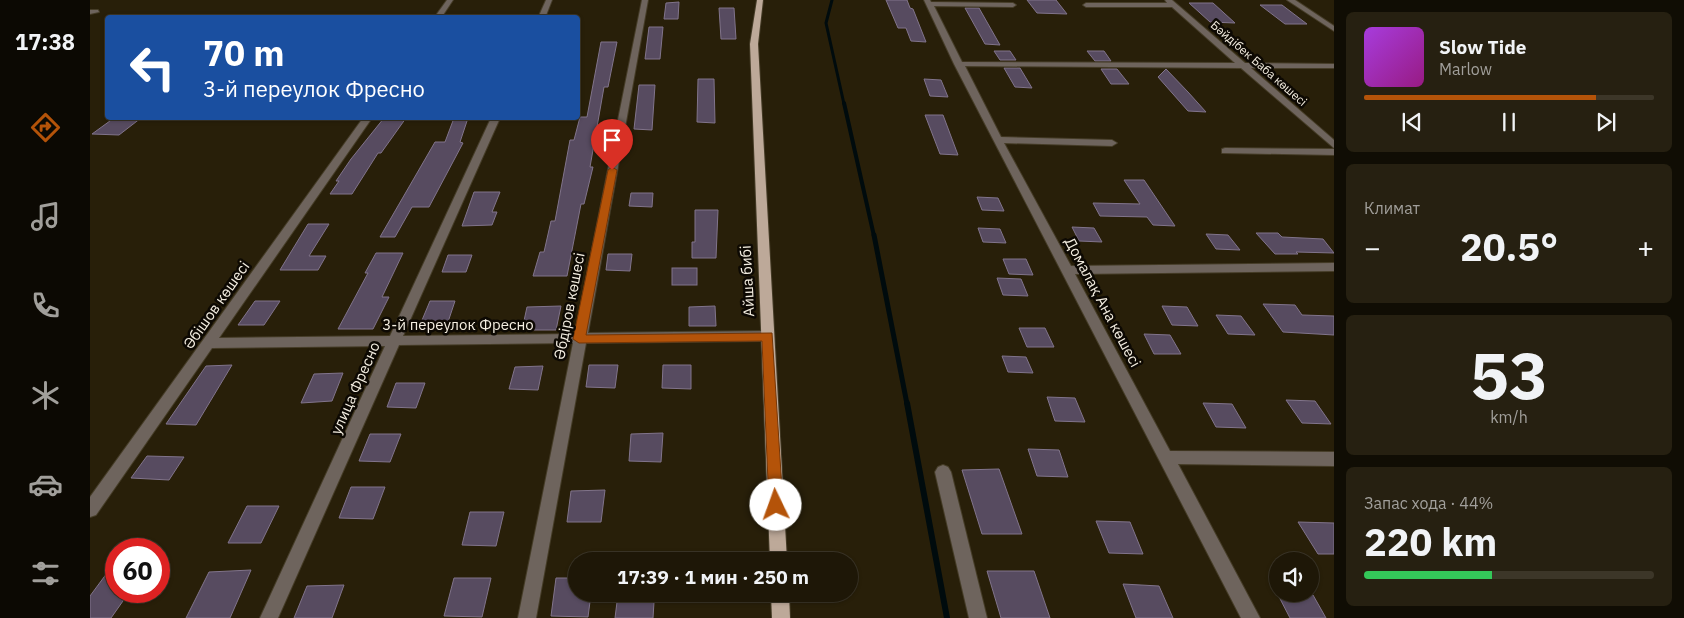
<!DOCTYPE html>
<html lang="ru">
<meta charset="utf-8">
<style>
body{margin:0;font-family:"IBM Plex Sans",sans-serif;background:#262011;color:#f1f3f6;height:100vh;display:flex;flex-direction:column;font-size:19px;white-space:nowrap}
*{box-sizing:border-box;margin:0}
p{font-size:16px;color:#a19f9b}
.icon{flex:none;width:28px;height:28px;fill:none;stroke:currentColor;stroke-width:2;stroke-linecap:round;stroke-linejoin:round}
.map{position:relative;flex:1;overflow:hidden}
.drawer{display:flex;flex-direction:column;gap:12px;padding:12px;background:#100d04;width:350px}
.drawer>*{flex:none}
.guide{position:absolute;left:15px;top:15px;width:475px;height:105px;border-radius:5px;box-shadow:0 1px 4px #0004,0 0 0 1px #3c3628;background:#1a4fa0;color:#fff;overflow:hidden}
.controls{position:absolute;left:1179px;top:552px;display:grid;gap:10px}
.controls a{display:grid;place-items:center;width:50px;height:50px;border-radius:50%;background:#1e1707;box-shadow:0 1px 4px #0004,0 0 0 1px #3c3628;font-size:25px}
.speed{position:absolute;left:15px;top:538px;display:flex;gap:10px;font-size:25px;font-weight:700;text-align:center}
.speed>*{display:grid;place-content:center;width:65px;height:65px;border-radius:50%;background:#1e1707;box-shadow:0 1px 4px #0004,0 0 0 1px #3c3628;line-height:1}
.speed .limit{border:8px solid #d22;background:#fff;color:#111}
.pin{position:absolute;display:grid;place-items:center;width:42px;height:42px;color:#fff;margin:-51px -21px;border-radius:50% 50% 50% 0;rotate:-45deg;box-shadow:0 0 5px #0007}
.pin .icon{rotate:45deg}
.me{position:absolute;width:55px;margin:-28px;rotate:357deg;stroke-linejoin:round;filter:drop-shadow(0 0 4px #0008)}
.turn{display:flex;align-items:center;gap:18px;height:105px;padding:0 15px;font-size:22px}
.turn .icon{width:65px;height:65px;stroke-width:2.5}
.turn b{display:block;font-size:35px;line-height:42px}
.big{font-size:38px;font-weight:700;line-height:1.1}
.drawer .tile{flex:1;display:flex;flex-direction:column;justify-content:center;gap:8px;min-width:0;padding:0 18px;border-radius:8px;background:#262011}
.drawer .dial{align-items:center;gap:0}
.dial b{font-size:65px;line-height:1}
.song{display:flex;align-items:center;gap:15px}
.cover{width:60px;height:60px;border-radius:8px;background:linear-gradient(135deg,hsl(280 70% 55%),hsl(310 70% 35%))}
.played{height:5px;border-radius:2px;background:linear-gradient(90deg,#b45309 80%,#3c3628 80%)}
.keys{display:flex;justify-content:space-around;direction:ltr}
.heat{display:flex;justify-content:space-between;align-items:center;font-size:28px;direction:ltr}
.charge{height:8px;border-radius:4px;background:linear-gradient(90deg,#34c759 44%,#3c3628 0)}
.trip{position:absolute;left:478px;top:552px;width:290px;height:50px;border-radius:25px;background:#1e1707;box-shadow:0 1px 4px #0004,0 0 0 1px #3c3628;font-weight:700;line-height:50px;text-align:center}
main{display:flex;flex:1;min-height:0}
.menu{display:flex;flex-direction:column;width:90px;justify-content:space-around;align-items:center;background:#0c0903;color:#a19f9b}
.menu .icon{width:35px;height:35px}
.menu .active{color:#b45309}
.menu b{font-size:22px;color:#f1f3f6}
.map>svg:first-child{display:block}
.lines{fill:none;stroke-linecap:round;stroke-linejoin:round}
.stream-far3{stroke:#000b0d;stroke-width:3}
.stream-far2{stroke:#000b0d;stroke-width:4}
.stream-far1{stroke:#000b0d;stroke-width:5}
.stream{stroke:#000b0d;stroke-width:6}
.building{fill:#574b60;stroke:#81748b}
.minor-casing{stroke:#453c27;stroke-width:2}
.major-casing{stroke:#453c27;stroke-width:2}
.minor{fill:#6e645d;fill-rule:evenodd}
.major{fill:#bda999;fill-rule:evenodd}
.route{fill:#b45309;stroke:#753606}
.labels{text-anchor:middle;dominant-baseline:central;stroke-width:5;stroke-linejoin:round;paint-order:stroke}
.far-street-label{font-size:12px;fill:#f4eee1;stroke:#0d0903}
.street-label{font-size:15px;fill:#f4eee1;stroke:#0d0903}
</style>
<main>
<nav class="menu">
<b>17:38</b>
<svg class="icon active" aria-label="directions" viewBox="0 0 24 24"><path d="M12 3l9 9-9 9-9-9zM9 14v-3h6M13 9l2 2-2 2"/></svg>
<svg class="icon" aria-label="music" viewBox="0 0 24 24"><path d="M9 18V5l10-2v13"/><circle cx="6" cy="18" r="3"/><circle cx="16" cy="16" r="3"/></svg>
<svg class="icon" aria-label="phone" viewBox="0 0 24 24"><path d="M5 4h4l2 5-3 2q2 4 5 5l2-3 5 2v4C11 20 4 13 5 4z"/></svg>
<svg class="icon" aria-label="climate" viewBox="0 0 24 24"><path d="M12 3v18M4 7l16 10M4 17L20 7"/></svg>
<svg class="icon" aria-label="car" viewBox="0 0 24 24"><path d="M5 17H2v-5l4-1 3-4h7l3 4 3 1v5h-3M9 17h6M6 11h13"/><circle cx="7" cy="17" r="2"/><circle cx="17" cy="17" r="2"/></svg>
<svg class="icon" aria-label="filters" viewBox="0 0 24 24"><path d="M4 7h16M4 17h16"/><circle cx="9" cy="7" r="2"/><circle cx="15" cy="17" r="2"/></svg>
</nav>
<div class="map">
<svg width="1244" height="618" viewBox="0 0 1244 618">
<rect width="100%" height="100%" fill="#281f09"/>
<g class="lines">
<polyline class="stream-far3" points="742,0 736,23 754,104"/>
<polyline class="stream-far2" points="754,103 784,236"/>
<polyline class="stream-far1" points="784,235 817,404"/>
<polyline class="stream" points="817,403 857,618"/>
</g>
<g class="building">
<polygon points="796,0 817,0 820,8 823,9 836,42 821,41 816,28 808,28"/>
<polygon points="937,0 966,0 977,14 947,13"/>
<polygon points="589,2 588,19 574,19 576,3"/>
<polygon points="1099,3 1123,3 1145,23 1120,22"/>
<polygon points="1170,5 1192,5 1217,24 1195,24"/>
<polygon points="629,8 644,8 646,39 631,39"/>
<polygon points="875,8 889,8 910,45 895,44"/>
<polygon points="559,27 573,27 570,59 555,59"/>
<polygon points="511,42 527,42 518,87 514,87 500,167 503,167 494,204 491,204 477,276 443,276 450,252 454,252 461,221 465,221 480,140 484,140 490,117 497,117"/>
<polygon points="904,51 920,51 926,60 910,60"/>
<polygon points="997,51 1014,51 1021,61 1005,61"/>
<polygon points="914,68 930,68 942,88 925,87"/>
<polygon points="1011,69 1027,69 1039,84 1021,84"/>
<polygon points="1076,69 1098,92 1116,112 1098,111 1068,77"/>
<polygon points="608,79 624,79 625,123 607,122"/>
<polygon points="834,79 851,80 858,97 840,96"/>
<polygon points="549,85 565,85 562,130 544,129"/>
<polygon points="835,115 853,115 868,155 850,154"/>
<polygon points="24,118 51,118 29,135 2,134"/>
<polygon points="294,118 316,118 291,153 288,153 262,194 240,194 249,181 246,181 261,159"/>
<polygon points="364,118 378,118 370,142 373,143 339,207 322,207 305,237 290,237 345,142 355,142"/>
<polygon points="1034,180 1054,180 1085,226 1063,225 1057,217 1010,216 1003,203 1050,204"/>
<polygon points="384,192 410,192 402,212 407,212 402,225 372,226"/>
<polygon points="541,193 563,193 562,207 539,206"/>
<polygon points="887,197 908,198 914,211 892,210"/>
<polygon points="605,210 628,210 626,258 602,258 602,242 605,242"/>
<polygon points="218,224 239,224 219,256 236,256 228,270 190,270"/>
<polygon points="982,227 1004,228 1012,242 989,241"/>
<polygon points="888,228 910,229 916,243 893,242"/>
<polygon points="1166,233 1188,233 1192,237 1233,239 1244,253 1206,252 1208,254 1185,254"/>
<polygon points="1116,234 1138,235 1150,250 1126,249"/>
<polygon points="286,253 313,253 292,297 299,297 283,329 248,329 278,273 275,273"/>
<polygon points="518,254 542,254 540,271 516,270"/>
<polygon points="358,255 382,255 376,272 352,272"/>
<polygon points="913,259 936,259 943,275 919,274"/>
<rect x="582" y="268" width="25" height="17"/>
<polygon points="907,278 931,279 938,296 913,295"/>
<polygon points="165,301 190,301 174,325 148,325"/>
<polygon points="340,301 365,301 357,325 330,325"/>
<polygon points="1173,304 1205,305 1212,315 1244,316 1244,335 1193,332"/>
<polygon points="471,306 466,330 432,330 437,307"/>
<polygon points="625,306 626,326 599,326 599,307"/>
<polygon points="1072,306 1097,307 1108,326 1082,325"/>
<polygon points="1126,315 1151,316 1165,335 1138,334"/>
<polygon points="929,328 955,328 964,347 937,347"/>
<polygon points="1054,334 1080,335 1091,354 1064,354"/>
<polygon points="912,356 936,357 943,373 918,372"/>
<polygon points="142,365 106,425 76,424 116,366"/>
<polygon points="499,365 528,365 525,388 496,387"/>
<polygon points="573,365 601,365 601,389 572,388"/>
<polygon points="453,366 448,390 419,389 425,367"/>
<polygon points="253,373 242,401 211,403 224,374"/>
<polygon points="306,383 335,383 326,408 297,407"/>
<polygon points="957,397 985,398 995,422 965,421"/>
<polygon points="1196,400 1225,401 1241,424 1212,423"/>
<polygon points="1113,403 1142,404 1156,428 1126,427"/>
<polygon points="573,433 571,462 539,461 541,434"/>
<polygon points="280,434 311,434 300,462 269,461"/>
<polygon points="938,449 969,450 978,477 947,476"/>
<polygon points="57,456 94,457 79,480 41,478"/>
<polygon points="909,469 932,534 892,534 872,470"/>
<polygon points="261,487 295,487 283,519 249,518"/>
<polygon points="515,490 511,522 477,522 481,491"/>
<polygon points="157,506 189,506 171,543 138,543"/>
<polygon points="380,512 414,512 406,546 372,545"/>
<polygon points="1006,521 1040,522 1053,554 1019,553"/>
<polygon points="1208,522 1244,523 1244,554 1228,554"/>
<polygon points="161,570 140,618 96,618 119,572"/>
<polygon points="897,571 944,571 960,618 911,618"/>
<polygon points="17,573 26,574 26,591 40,591 21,618 0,618 0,596"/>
<polygon points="364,578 401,578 392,617 354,616"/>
<polygon points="466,578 486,578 486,594 501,594 498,617 461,616"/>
<polygon points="1033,584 1069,586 1083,618 1046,618"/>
<polygon points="254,585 242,618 204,618 217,586"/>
<polygon points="1187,593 1223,595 1236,618 1200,618"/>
<polygon points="527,602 564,602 563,618 525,618"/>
</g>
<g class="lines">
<defs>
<g id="minor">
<polygon points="357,0 363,0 351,18 344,18"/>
<polygon points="456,0 462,0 455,18 448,18"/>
<polygon points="552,0 558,0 498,333 678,331 683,333 684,336 683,339 678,341 496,343 446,618 428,618 483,343 309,345 188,618 170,618 295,346 122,348 6,515 0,517 0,497 273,118 282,118 129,338 300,336 401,118 410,118 313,336 485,334"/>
<polygon points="834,0 840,0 841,2 923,3 926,5 923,7 844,6 872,62 1145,63 1082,7 996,7 993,5 996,3 1077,3 1075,0 1082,0 1155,63 1244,64 1244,68 1161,68 1244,140 1244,148 1151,68 875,66 911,137 1022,140 1027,143 1022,146 914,143 981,266 1244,263 1244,271 985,274 1080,451 1244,452 1244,466 1088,464 1170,618 1151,618 864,64"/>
<polygon points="1197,0 1205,0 1244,26 1244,31"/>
<polygon points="0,10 8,10 9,12 0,14"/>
<polygon points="1135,148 1244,149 1244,155 1132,153 1132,149"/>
<polygon points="853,465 858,467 861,472 897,618 879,618 845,472 848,467"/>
</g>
<g id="major">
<polygon points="667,0 673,0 668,44 697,561 680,561 660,44"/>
<polygon points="681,594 699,594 700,618 682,618"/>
</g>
</defs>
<use href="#minor" class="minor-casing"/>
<use href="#major" class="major-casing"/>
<use href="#minor" class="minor"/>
<use href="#major" class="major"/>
</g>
<polygon class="route" points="522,167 527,170 496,335 682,333 693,505 691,510 686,512 681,510 679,505 672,341 489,343 483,339 518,170"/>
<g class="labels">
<g class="far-street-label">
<text transform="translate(1169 63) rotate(41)">Бәйдібек Баба көшесі</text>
</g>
<g class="street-label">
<text transform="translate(657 281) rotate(-93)">Айша бибі</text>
<text transform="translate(1013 302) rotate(62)">Домалақ Ана көшесі</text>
<text transform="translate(126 305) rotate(-55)">Әбішов көшесі</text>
<text transform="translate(479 306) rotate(-79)">Әбдіров көшесі</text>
<text x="368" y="324">3-й переулок Фресно</text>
<text transform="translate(265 388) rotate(-66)">улица Фресно</text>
</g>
</g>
</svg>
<div class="controls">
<a><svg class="icon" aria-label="sound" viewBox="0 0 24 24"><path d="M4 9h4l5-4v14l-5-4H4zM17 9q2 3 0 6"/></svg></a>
</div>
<div class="speed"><div class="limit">60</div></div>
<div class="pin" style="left:522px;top:170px;background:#d93025"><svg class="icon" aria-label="arrive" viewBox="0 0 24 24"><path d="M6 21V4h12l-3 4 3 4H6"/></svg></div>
<svg class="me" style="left:686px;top:505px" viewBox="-20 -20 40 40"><circle r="19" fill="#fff"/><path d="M0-13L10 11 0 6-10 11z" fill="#b45309"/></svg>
<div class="trip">17:39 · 1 мин · 250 m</div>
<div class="guide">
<div class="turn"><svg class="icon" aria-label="left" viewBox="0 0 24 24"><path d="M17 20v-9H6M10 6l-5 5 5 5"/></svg><div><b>70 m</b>3-й переулок Фресно</div></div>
</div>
</div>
<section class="drawer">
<div class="tile">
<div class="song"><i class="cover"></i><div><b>Slow Tide</b><p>Marlow</p></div></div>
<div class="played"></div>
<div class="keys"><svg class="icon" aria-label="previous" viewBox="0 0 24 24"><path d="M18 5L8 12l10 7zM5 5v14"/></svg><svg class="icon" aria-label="pause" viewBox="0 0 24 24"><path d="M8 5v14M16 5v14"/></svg><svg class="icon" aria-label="next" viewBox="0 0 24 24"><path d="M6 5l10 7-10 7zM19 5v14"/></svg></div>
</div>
<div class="tile"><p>Климат</p>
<div class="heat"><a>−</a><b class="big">20.5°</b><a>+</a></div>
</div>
<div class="tile dial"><b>53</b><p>km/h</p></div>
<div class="tile"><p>Запас хода · 44%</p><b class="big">220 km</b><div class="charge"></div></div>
</section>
</main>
